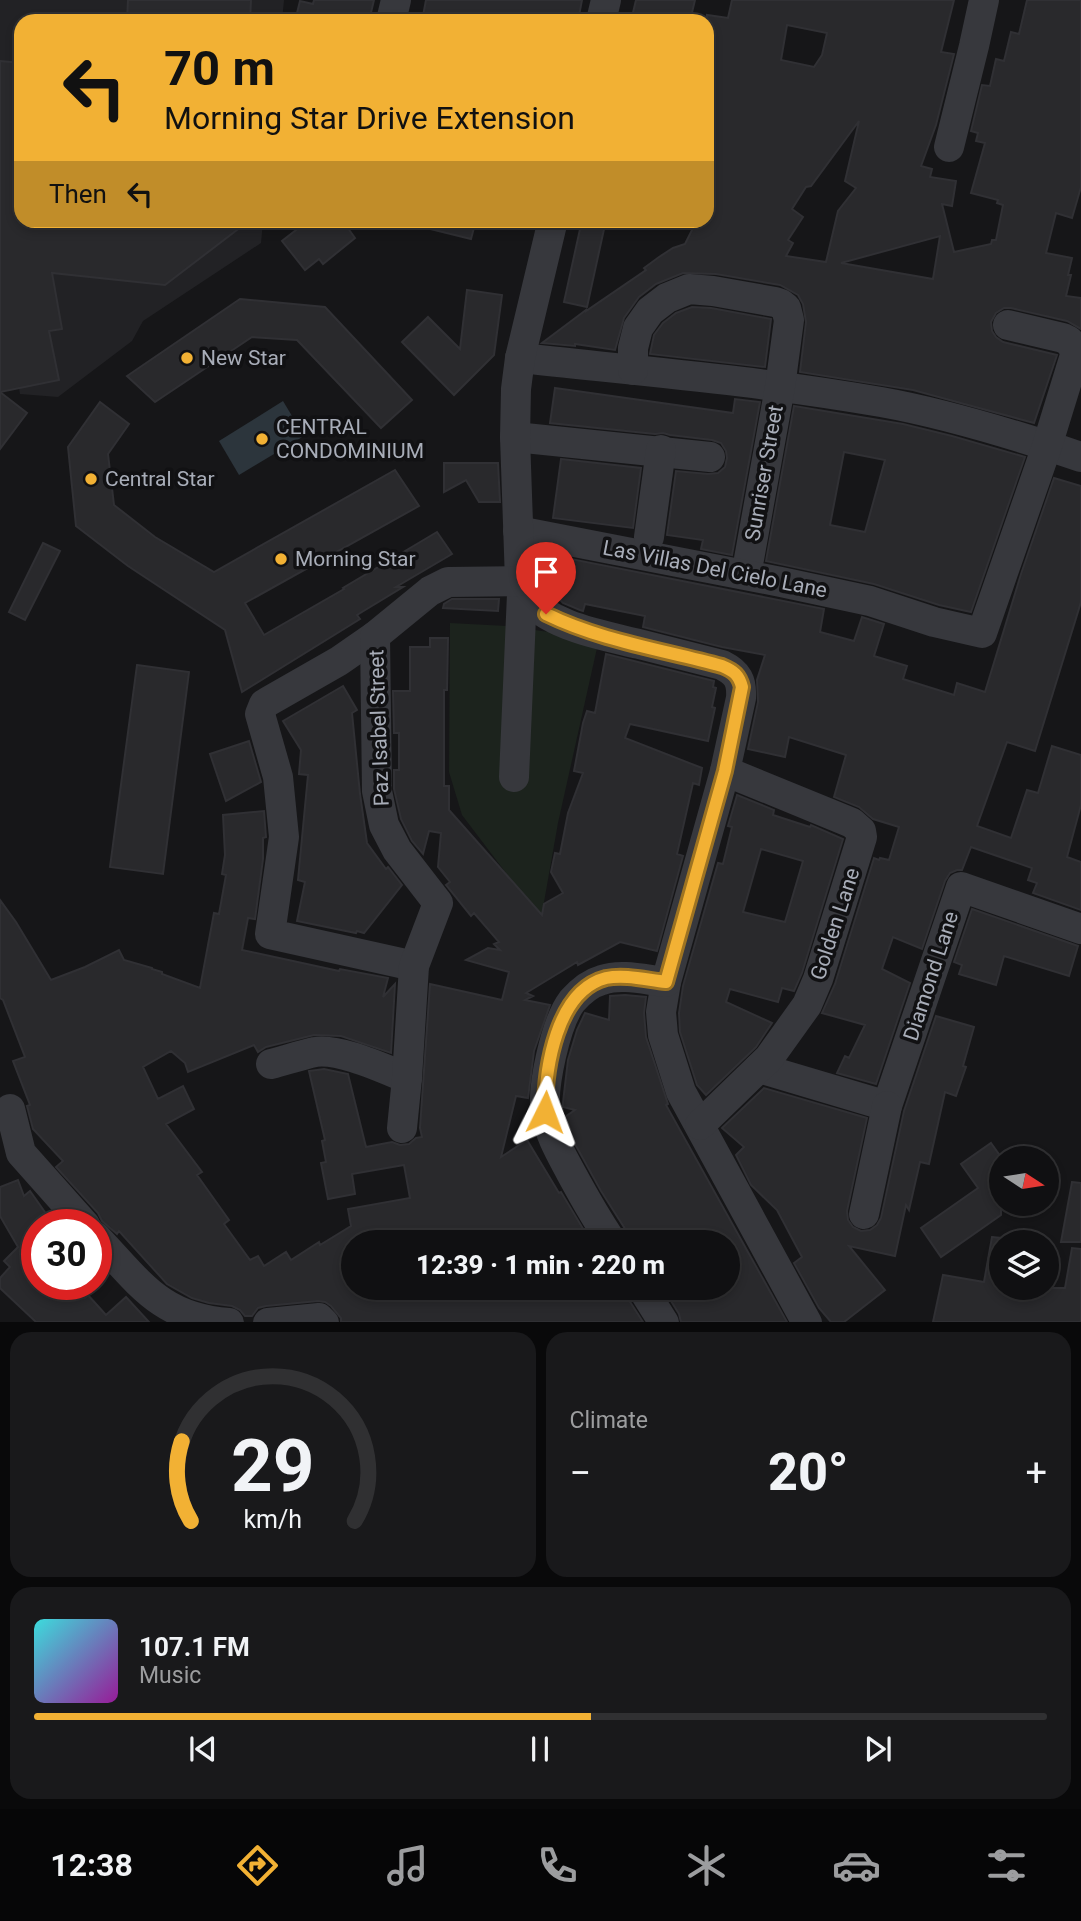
<!DOCTYPE html>
<meta charset="utf-8">
<style>
body{margin:0;font-family:Roboto,sans-serif;background:#19191b;color:#f1f3f6;height:100vh;display:flex;flex-direction:column;font-size:26px;white-space:nowrap}
*{box-sizing:border-box;margin:0}
p{font-size:23px;color:#9c9d9f}
.icon{flex:none;width:38px;height:38px;fill:none;stroke:currentColor;stroke-width:2;stroke-linecap:round;stroke-linejoin:round}
.map{position:relative;height:1322px;overflow:hidden}
.side{display:flex;flex-direction:column;gap:10px;padding:10px;background:#09090a;flex:1}
.side>*{flex:none}
.banner{position:absolute;left:14px;top:14px;width:700px;height:214px;border-radius:21px;box-shadow:0 4px 10px #0003,0 0 0 2px #303032;background:#f2b134;color:#111;overflow:hidden}
.needle{width:46px;rotate:102deg}
.tools{position:absolute;left:989px;top:1146px;display:grid;gap:14px}
.tools a{display:grid;place-items:center;width:70px;height:70px;border-radius:50%;background:#101012;box-shadow:0 4px 10px #0003,0 0 0 2px #303032;font-size:35px}
.speed{position:absolute;left:21px;top:1209px;display:flex;gap:14px;font-size:35px;font-weight:700;text-align:center}
.speed>*{display:grid;place-content:center;width:91px;height:91px;border-radius:50%;background:#101012;box-shadow:0 4px 10px #0003,0 0 0 2px #303032;line-height:1}
.speed .limit{border:10px solid #d22;background:#fff;color:#111}
.pin{position:absolute;display:grid;place-items:center;width:60px;height:60px;color:#fff;margin:-72px -30px;border-radius:50% 50% 50% 0;rotate:-45deg;box-shadow:0 0 7px #0007}
.pin .icon{rotate:45deg}
.me{position:absolute;width:77px;margin:-38px;rotate:3deg;stroke-linejoin:round;filter:drop-shadow(0 0 5px #0008)}
.turn{display:flex;align-items:center;gap:24px;height:147px;padding:0 35px;font-size:32px}
.turn .icon{width:91px;height:91px;stroke-width:2.5}
.turn b{display:block;font-size:49px;line-height:60px}
.then{display:flex;align-items:center;height:66px;padding:0 35px;background:#0003;gap:14px;font-size:26px}
.big{font-size:52px;font-weight:800;line-height:1.1}
.side .widget{flex:1;display:flex;flex-direction:column;justify-content:center;gap:10px;min-width:0;padding:0 24px;border-radius:21px;background:#19191b}
.side .dial{align-items:center;gap:0}
.dial svg{height:182px;overflow:visible;fill:none;stroke:#303032;stroke-width:7;stroke-linecap:round;text-anchor:middle}
.dial text{fill:#f1f3f6;stroke:none}
.song{display:flex;align-items:center;gap:21px}
.cover{width:84px;height:84px;border-radius:10px;background:linear-gradient(135deg,hsl(180 70% 55%),hsl(300 70% 35%))}
.played{height:7px;border-radius:4px;background:linear-gradient(90deg,#f2b134 55%,#303032 55%)}
.keys{display:flex;justify-content:space-around;direction:ltr}
.heat{display:flex;justify-content:space-between;align-items:center;font-size:38px;direction:ltr}
.side .tiles{flex:1;display:grid;gap:10px;grid-template-columns:1fr 1fr}
.widget:last-child{grid-column:span 2}
.trip{position:absolute;left:341px;top:1230px;width:399px;height:70px;border-radius:35px;background:#101012;box-shadow:0 4px 10px #0003,0 0 0 2px #303032;font-weight:800;line-height:70px;text-align:center}
.tab-bar{display:flex;height:112px;justify-content:space-around;align-items:center;background:#060607;color:#9c9d9f}
.tab-bar .icon{width:49px;height:49px}
.tab-bar .on{color:#f2b134}
.tab-bar b{font-size:32px;color:#f1f3f6}
.map>svg:first-child{display:block}
.built{fill:#222225}
.green{fill:#1c231d}
.water{fill:#2c353c}
.building{fill:#29292c;stroke:#303034;stroke-width:2;fill-rule:evenodd}
.lines{fill:none;stroke-linecap:round;stroke-linejoin:round}
.minor{stroke:#37383d;stroke-width:30}
.route-casing{stroke:#9d7322;stroke-width:18}
.route{stroke:#f2b134;stroke-width:12}
.poi-dot{fill:#f2b134;stroke:#111113;stroke-width:2.5}
.labels{text-anchor:middle;dominant-baseline:central;stroke-width:7;stroke-linejoin:round;paint-order:stroke}
.poi-label{font-size:21px;fill:#a8adb8;stroke:#111113;text-anchor:start}
.street-label{font-size:21px;fill:#a8adb8;stroke:#111113}
</style>
<div class="map">
<svg width="1081" height="1323" viewBox="0 0 1081 1323">
<rect width="100%" height="100%" fill="#161618"/>
<polygon class="built" points="0,0 284,0 282,21 21,21 21,220 263,221 261,243 143,321 132,341 58,397 20,394 0,285"/>
<polygon class="green" points="450,623 507,626 599,639 558,823 541,919 462,815 449,772"/>
<polygon class="water" points="283,401 304,436 239,475 219,441"/>
<g class="building">
<polygon points="128,0 251,0 250,21 127,21"/>
<polygon points="314,0 374,0 369,21 295,21 300,1 313,4"/>
<polygon points="426,0 582,0 578,21 422,21"/>
<polygon points="636,0 695,0 690,21 631,21"/>
<path d="M732,0H954L941,52L954,54L936,125L921,166L932,169L930,177L956,181L952,206L942,204L954,252L991,244L992,240H996L1003,205L997,203L998,200L971,193L985,143L976,141L978,133L971,131L982,85L990,86L996,59L1004,61L1011,32L1019,34L1027,0H1081V187L1072,218L1056,213L1046,253L1072,258L1068,275H1071L1066,296L1081,298V329L1067,321L1011,308H1004L996,313L991,322L992,331L996,337L1003,342L1057,355L1034,423L913,390L800,372L806,322L803,304L798,295L780,285L716,274L683,273L656,284L639,297L624,318L615,350L575,344V346L542,343L586,310V311L646,270L644,268L659,257L673,248L685,244L697,220H707V15L728,18ZM787,25L827,33L822,55L814,67L781,60ZM859,121L845,181L856,188L838,211L826,262L786,256L793,243L788,240L803,217L792,209L806,187L811,186ZM940,236L933,279L841,263Z"/>
<polygon points="0,61 21,63 21,220 250,220 165,285 52,273 62,329 49,331 59,380 0,392"/>
<polygon points="289,220 342,220 355,238 323,264 319,259 305,270 282,241 296,230"/>
<polygon points="422,220 476,220 471,239 422,227"/>
<polygon points="582,220 606,220 587,307 564,302"/>
<polygon points="467,290 502,295 494,355 454,395 402,342 428,317 460,349"/>
<polygon points="240,299 325,307 412,400 381,428 297,340 252,337 155,402 127,376"/>
<polygon points="692,307 711,308 771,319 765,367 650,354 654,335 663,323 676,313"/>
<polygon points="555,388 733,413 735,399 760,402 732,555 701,549 703,540 667,535 676,471 708,474 718,473 725,467 727,458 726,451 721,443 712,440 670,435 663,433 655,434 550,423"/>
<polygon points="0,392 27,413 0,449"/>
<polygon points="100,402 129,424 108,454 114,505 155,537 214,572 395,470 419,506 245,603 264,635 344,589 343,588 437,532 452,554 396,587 403,587 357,615 360,619 242,692 225,630 128,566 76,526 68,447"/>
<path d="M794,406L903,424L952,436L1025,457L971,612L939,605L874,584L766,561ZM844,452L885,460L865,532L830,525Z"/>
<polygon points="561,459 641,468 633,528 553,518"/>
<polygon points="444,463 498,463 500,502 479,502 466,480 444,492"/>
<polygon points="1054,478 1081,486 1081,602 1035,751 1007,742 977,826 1011,838 1027,790 1038,793 1052,746 1081,755 1081,805 1067,857 1081,862 1081,910 1033,893 1037,883 1028,880 1032,868 971,847 962,870 957,870 950,873 945,881 922,949 893,937 882,969 910,983 876,1084 837,1073 845,1056 849,1058 865,1025 822,1013 835,984 874,858 879,860 880,858 889,860 899,827 873,819 859,807 834,797 846,755 789,737 785,757 748,749 758,702 757,680 765,655 722,647 643,627 645,616 585,604 583,611 580,610 563,603 542,581 556,556 824,609 820,632 854,641 862,617 865,618 884,624 874,656 907,666 903,679 954,695 957,683 985,692 1021,574"/>
<polygon points="43,543 60,551 25,620 9,612"/>
<polygon points="452,599 499,599 498,611 443,608 444,604"/>
<polygon points="430,638 448,638 447,690 444,690 444,786 449,786 449,810 542,915 544,904 563,893 551,872 555,853 560,854 568,813 583,773 574,771 583,723 587,711 595,713 606,654 714,681 713,687 716,688 712,707 715,708 708,741 630,724 625,738 702,768 699,785 693,783 677,854 683,856 657,951 620,942 578,965 577,962 526,993 533,996 525,1000 550,1005 534,1051 528,1098 516,1096 501,1157 527,1140 559,1193 561,1192 591,1242 354,1242 354,1288 625,1288 627,1297 643,1322 341,1322 341,1318 331,1306 325,1302 318,1301 266,1306 258,1308 252,1316 245,1316 240,1310 232,1306 209,1303 192,1298 167,1284 119,1231 117,1234 102,1221 98,1213 56,1167 63,1161 33,1129 27,1106 30,1105 13,1061 25,1057 3,1000 0,998 0,900 16,922 51,980 85,967 119,950 124,960 152,968 152,969 162,972 162,974 200,988 214,913 219,914 226,875 222,874 225,855 223,815 264,811 266,837 263,838 263,859 255,919 248,918 242,950 339,971 340,969 388,978 383,997 395,984 391,1053 341,1036 314,1035 266,1047 258,1052 254,1045 188,1072 185,1063 171,1051 143,1067 158,1099 183,1086 194,1109 166,1124 202,1172 197,1175 229,1220 224,1224 250,1260 258,1256 264,1266 286,1252 291,1260 319,1242 320,1245 351,1226 348,1209 410,1198 404,1165 352,1174 355,1194 328,1199 321,1163 326,1162 322,1141 325,1140 309,1071 324,1069 348,1074 366,1147 392,1142 400,1145 409,1144 416,1138 422,1137 420,1128 430,984 502,1000 509,972 466,960 488,948 500,950 494,944 499,942 474,913 471,916 446,885 450,882 438,867 441,833 429,831 423,854 412,841 401,819 394,789 394,770 399,770 399,733 394,733 393,691 410,691 410,647 430,647"/>
<polygon points="137,665 189,672 163,874 110,867"/>
<polygon points="343,686 357,710 352,713 360,794 367,843 386,869 388,867 402,885 364,933 357,931 356,933 297,921 305,882 298,880 308,775 299,774 301,750 283,721"/>
<polygon points="249,741 261,782 226,801 210,754"/>
<path d="M737,795L774,810L773,815L810,827L811,825L843,839L802,973L794,991L782,988L778,1002L730,989L726,1002L772,1023L756,1047L706,1095L697,1085L680,1032L679,1013L683,986L718,863L723,864L732,827L728,826ZM761,849L803,861L785,922L743,912Z"/>
<polygon points="972,909 1078,946 1069,976 1004,956 996,985 959,974 962,965 954,962"/>
<polygon points="625,995 646,997 644,1013 646,1037 668,1104 666,1105 787,1322 681,1322 679,1314 663,1288 728,1288 728,1242 629,1242 627,1232 601,1191 575,1144 565,1117 575,1110 563,1107 563,1102 568,1060 577,1030 585,1013 609,1020 610,996"/>
<polygon points="936,1016 974,1027 963,1066 966,1067 956,1096 945,1092 929,1164 920,1162 909,1210 906,1205 895,1256 849,1246 885,1290 844,1322 831,1322 819,1308 794,1263 802,1257 777,1210 751,1185 736,1155 744,1147 722,1128 764,1088 867,1118 847,1211 848,1220 853,1227 861,1231 870,1230 877,1225 881,1218 904,1111"/>
<polygon points="991,1143 1001,1157 1001,1215 941,1257 921,1228 978,1188 961,1164"/>
<polygon points="18,1180 24,1196 30,1191 54,1225 37,1225 37,1284 72,1284 85,1298 88,1295 106,1315 126,1297 149,1322 36,1322 0,1288 0,1278 10,1267 4,1261 18,1247 0,1216 0,1187"/>
<polygon points="1072,1182 1081,1183 1081,1242 1061,1242"/>
<polygon points="992,1237 1001,1238 1001,1288 1065,1288 1072,1248 1081,1249 1081,1322 933,1322 943,1275 984,1282"/>
</g>
<g class="lines">
<g class="minor">
<polyline points="391,21 396,0"/>
<polyline points="601,21 606,0"/>
<polyline points="949,147 974,46 984,0"/>
<path d="M520,358C640,371 762,381 881,402C948,414 1016,435 1081,457"/>
<polyline points="633,370 633,348 638,328 650,311 667,298 689,289 713,291 775,302 781,304 786,308 789,320 780,387 749,559"/>
<polyline points="515,437 710,457"/>
<polyline points="518,531 781,582 870,601 934,622 982,633 1047,446 1076,352 1069,341 1063,338 1008,325"/>
<polyline points="649,537 661,450"/>
<path d="M522,594C551,627 598,634 639,644C666,651 694,658 722,665C738,673 742,681 741,698L725,771L666,982L661,1012L663,1035L681,1092L807,1323"/>
<polyline points="375,636 339,661 269,701 264,704 260,714 278,777 284,837 270,934 414,966"/>
<polyline points="514,777 522,594 520,581 515,437 516,389 520,358 553,220"/>
<path d="M271,1064C286,1060 301,1055 315,1052C340,1048 384,1069 407,1078"/>
<polyline points="759,1068 887,1106 961,887 1081,929"/>
<polyline points="10,1109 21,1153 85,1225"/>
<polyline points="700,1125 769,1058 807,1005 818,979 862,837 861,831 852,823 725,771"/>
<polyline points="402,1128 407,1078 414,966 438,903 397,850 384,825 377,791 375,636 430,591 448,582 520,581"/>
<polyline points="864,1214 887,1106"/>
<path d="M96,1237C140,1283 160,1318 229,1323"/>
<path d="M612,1242C597,1220 584,1197 571,1173C561,1154 550,1136 546,1114C541,1088 556,1022 572,1001C580,992 591,983 602,980C622,973 646,980 666,982"/>
<polyline points="642,1288 664,1323"/>
<polyline points="268,1323 319,1318 324,1323"/>
</g>
</g>
<g class="lines">
<defs>
<path id="route" d="M545,1112C545,1069 556,991 606,978C625,974 647,980 666,982L725,771L742,687C739,675 734,671 722,666C664,650 601,641 546,614"/>
</defs>
<use href="#route" class="route-casing"/>
<use href="#route" class="route"/>
</g>
<g class="poi-dot">
<circle cx="187" cy="358" r="7"/>
<circle cx="262" cy="439" r="7"/>
<circle cx="91" cy="479" r="7"/>
<circle cx="281" cy="559" r="7"/>
</g>
<g class="labels">
<g class="poi-label">
<text x="201" y="358">New Star</text>
<text x="276" y="427">CENTRAL<tspan x="276" dy="24">CONDOMINIUM</tspan></text>
<text x="105" y="479">Central Star</text>
<text x="295" y="559">Morning Star</text>
</g>
<g class="street-label">
<text transform="translate(764 473) rotate(-80)">Sunriser Street</text>
<text transform="translate(715 569) rotate(11)">Las Villas Del Cielo Lane</text>
<text transform="translate(379 728) rotate(-92)">Paz Isabel Street</text>
<text transform="translate(835 924) rotate(-72)">Golden Lane</text>
<text transform="translate(931 976) rotate(-72)">Diamond Lane</text>
</g>
</g>
</svg>
<div class="tools">
<a><svg class="needle" viewBox="-14 -14 28 28"><path d="M0-13l5 13h-10z" fill="#e53935"/><path d="M0 13l5-13h-10z" fill="#9c9d9f"/></svg></a>
<a><svg class="icon" aria-label="layers" viewBox="0 0 24 24"><path d="M12 4l9 5-9 5-9-5zM3 14l9 5 9-5"/></svg></a>
</div>
<div class="speed"><div class="limit">30</div></div>
<div class="pin" style="left:546px;top:614px;background:#d93025"><svg class="icon" aria-label="arrive" viewBox="0 0 24 24"><path d="M6 21V4h12l-3 4 3 4H6"/></svg></div>
<svg class="me" style="left:545px;top:1112px" viewBox="-20 -20 40 40"><path d="M0-17L14 15 0 8-14 15z" fill="#f2b134" stroke="#fff" stroke-width="4"/></svg>
<div class="trip">12:39 · 1 min · 220 m</div>
<div class="banner">
<div class="turn"><svg class="icon" aria-label="left" viewBox="0 0 24 24"><path d="M17 20v-9H6M10 6l-5 5 5 5"/></svg><div><b>70 m</b>Morning Star Drive Extension</div></div>
<div class="then">Then<svg class="icon" aria-label="left" viewBox="0 0 24 24"><path d="M17 20v-9H6M10 6l-5 5 5 5"/></svg></div>
</div>
</div>
<section class="side">
<div class="tiles">
<div class="widget dial"><svg viewBox="0 0 100 80">
<path d="M14 69A42 42 0 1 1 86 69"/>
<path d="M14 69A42 42 0 0 1 10 34" stroke="#f2b134"/>
<text x="50" y="56" font-size="32" font-weight="700">29</text>
<text x="50" y="72" font-size="11">km/h</text>
</svg></div>
<div class="widget"><p>Climate</p>
<div class="heat"><a>−</a><b class="big">20°</b><a>+</a></div>
</div>
<div class="widget">
<div class="song"><i class="cover"></i><div><b>107.1 FM</b><p>Music</p></div></div>
<div class="played"></div>
<div class="keys"><svg class="icon" aria-label="previous" viewBox="0 0 24 24"><path d="M18 5L8 12l10 7zM5 5v14"/></svg><svg class="icon" aria-label="pause" viewBox="0 0 24 24"><path d="M8 5v14M16 5v14"/></svg><svg class="icon" aria-label="next" viewBox="0 0 24 24"><path d="M6 5l10 7-10 7zM19 5v14"/></svg></div>
</div>
</div>
</section>
<nav class="tab-bar">
<b>12:38</b>
<svg class="icon on" aria-label="directions" viewBox="0 0 24 24"><path d="M12 3l9 9-9 9-9-9zM9 14v-3h6M13 9l2 2-2 2"/></svg>
<svg class="icon" aria-label="music" viewBox="0 0 24 24"><path d="M9 18V5l10-2v13"/><circle cx="6" cy="18" r="3"/><circle cx="16" cy="16" r="3"/></svg>
<svg class="icon" aria-label="phone" viewBox="0 0 24 24"><path d="M5 4h4l2 5-3 2q2 4 5 5l2-3 5 2v4C11 20 4 13 5 4z"/></svg>
<svg class="icon" aria-label="climate" viewBox="0 0 24 24"><path d="M12 3v18M4 7l16 10M4 17L20 7"/></svg>
<svg class="icon" aria-label="car" viewBox="0 0 24 24"><path d="M5 17H2v-5l4-1 3-4h7l3 4 3 1v5h-3M9 17h6M6 11h13"/><circle cx="7" cy="17" r="2"/><circle cx="17" cy="17" r="2"/></svg>
<svg class="icon" aria-label="filters" viewBox="0 0 24 24"><path d="M4 7h16M4 17h16"/><circle cx="9" cy="7" r="2"/><circle cx="15" cy="17" r="2"/></svg>
</nav>
